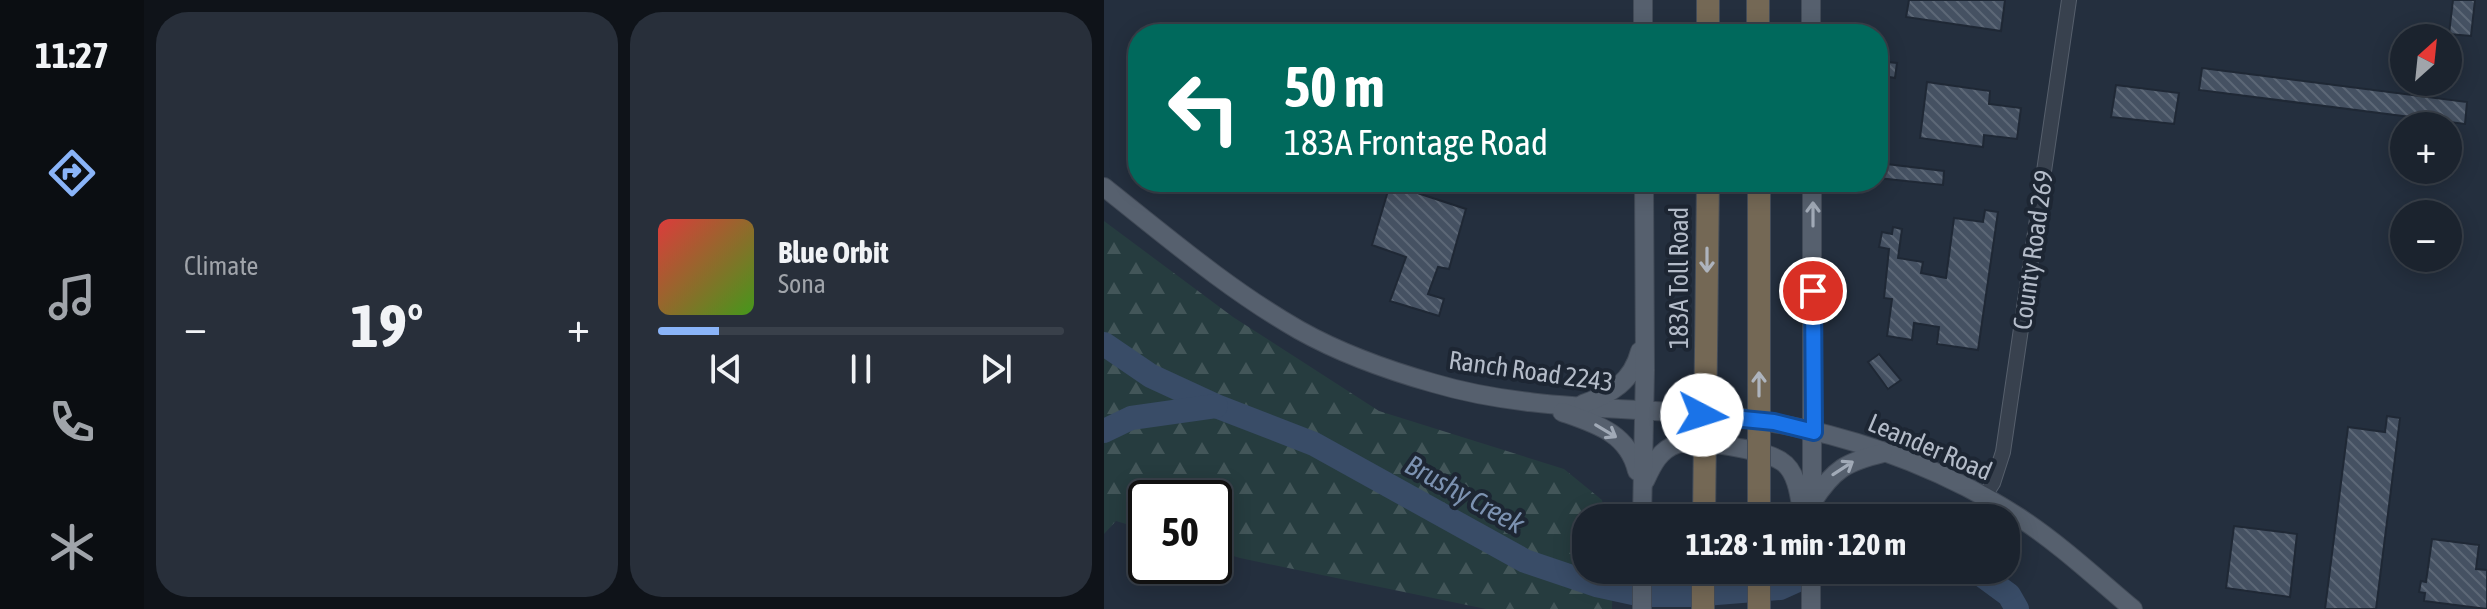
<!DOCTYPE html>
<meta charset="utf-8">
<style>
body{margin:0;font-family:"Asap Condensed",sans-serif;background:#282f3a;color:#f1f3f6;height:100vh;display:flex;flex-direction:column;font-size:30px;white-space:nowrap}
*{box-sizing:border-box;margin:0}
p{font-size:26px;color:#a0a4aa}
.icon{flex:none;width:44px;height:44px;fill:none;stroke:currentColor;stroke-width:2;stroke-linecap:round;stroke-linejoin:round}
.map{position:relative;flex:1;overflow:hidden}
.details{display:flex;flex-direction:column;gap:12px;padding:12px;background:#0f1319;width:960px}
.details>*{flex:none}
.top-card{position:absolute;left:24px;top:24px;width:760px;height:168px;border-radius:32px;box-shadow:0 4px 20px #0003,0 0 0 2px #39404a;background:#00695c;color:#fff;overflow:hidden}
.needle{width:52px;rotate:27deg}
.controls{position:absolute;left:1286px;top:24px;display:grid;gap:16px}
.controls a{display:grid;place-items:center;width:72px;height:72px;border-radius:50%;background:#1b232e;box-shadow:0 4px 20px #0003,0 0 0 2px #39404a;font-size:40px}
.speed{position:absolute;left:24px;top:480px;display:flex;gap:16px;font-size:40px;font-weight:700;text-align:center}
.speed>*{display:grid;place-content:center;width:104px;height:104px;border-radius:50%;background:#1b232e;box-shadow:0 4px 20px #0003,0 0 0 2px #39404a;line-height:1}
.speed .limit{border:4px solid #111;border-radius:12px;background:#fff;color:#111}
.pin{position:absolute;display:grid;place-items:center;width:68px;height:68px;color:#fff;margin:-34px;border:4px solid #fff;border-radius:50%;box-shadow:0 2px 8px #0007}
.me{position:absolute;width:88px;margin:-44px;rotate:95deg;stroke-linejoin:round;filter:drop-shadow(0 0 6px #0008)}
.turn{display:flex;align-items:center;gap:28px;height:168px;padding:0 24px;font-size:36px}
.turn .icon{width:104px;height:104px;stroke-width:2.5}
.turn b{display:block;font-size:56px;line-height:68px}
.big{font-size:60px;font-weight:700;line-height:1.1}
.details .tile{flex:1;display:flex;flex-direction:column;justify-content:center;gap:12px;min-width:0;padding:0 28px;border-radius:32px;background:#282f3a}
.song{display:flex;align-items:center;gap:24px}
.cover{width:96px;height:96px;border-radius:12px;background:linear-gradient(135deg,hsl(0 70% 55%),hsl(100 70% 35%))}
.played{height:8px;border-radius:4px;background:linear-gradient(90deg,#8ab4f8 15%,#39404a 15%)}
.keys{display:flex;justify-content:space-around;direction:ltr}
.heat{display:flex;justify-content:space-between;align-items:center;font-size:44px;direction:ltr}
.details .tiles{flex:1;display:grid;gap:12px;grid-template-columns:repeat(2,1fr)}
.trip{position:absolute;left:468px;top:504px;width:448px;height:80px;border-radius:32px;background:#1b232e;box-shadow:0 4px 20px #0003,0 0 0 2px #39404a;font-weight:700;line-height:80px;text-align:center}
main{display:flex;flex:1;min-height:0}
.tabs{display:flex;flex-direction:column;width:144px;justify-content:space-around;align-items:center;background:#0b0e12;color:#a0a4aa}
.tabs .icon{width:56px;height:56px}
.tabs .selected{color:#8ab4f8}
.tabs b{font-size:36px;color:#f1f3f6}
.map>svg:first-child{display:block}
.forest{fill:url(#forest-firs)}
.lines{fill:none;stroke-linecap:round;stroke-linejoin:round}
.river{stroke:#394c67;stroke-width:24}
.building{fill:url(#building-back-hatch);stroke:#1f2835;stroke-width:2}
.minor-casing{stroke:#565f6c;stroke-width:16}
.major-casing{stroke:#414a57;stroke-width:20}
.highway-casing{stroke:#434c59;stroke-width:24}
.minor{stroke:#38414e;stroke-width:14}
.major{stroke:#56606e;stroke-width:18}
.highway{stroke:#746855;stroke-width:22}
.highway-bridge-casing{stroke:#434c59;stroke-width:24;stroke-linecap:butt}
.highway-bridge{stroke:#746855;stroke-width:22}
.oneway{stroke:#a1aab7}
.oneway2{stroke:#aeb4bd}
.route-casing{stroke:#114b97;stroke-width:20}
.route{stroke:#1a73e8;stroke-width:14}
.labels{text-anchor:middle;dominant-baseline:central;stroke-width:8;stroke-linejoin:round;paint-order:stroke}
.street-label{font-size:26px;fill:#b4bcc9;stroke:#1d2633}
.water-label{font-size:28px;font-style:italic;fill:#7c92b1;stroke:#1d2633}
</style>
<main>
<nav class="tabs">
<b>11:27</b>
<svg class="icon selected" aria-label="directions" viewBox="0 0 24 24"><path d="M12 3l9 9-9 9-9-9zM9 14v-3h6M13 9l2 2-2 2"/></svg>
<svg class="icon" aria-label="music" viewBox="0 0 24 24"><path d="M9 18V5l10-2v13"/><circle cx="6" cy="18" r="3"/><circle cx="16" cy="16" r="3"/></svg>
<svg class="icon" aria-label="phone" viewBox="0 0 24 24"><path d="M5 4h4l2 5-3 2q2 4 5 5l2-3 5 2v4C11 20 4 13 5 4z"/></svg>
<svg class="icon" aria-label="climate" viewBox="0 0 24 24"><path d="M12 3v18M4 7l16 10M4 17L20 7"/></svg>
</nav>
<section class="details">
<div class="tiles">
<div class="tile"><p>Climate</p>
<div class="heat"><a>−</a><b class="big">19°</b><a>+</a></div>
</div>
<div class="tile">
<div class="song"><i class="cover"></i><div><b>Blue Orbit</b><p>Sona</p></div></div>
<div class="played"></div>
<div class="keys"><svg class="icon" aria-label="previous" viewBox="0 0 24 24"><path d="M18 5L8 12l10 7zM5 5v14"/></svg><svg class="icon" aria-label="pause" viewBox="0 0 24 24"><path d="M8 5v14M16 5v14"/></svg><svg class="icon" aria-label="next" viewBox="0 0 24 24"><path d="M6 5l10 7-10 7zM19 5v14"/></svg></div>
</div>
</div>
</section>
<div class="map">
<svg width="1383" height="609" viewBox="0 0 1383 609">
<defs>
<pattern id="forest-firs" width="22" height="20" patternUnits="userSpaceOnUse" patternTransform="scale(2)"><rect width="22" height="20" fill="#263c3f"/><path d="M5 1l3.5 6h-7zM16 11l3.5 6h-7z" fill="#435659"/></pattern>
<pattern id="building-back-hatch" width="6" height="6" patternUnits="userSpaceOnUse" patternTransform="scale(2)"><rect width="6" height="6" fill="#455162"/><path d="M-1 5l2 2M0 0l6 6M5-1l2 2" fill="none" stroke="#5d6877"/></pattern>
</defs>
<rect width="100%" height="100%" fill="#242f3e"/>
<polygon class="forest" points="0,221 129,317 275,411 460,469 498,500 502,518 482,518 482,570 509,570 508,609 382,609 136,558 110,550 110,498 42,498 42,530 12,521 0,534"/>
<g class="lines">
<g class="river">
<polyline points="0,344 47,376 112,406 210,444 421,561 492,585 538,595 588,595 676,588 716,570"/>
<polyline points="0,431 27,418 112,406"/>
<polyline points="871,570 905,595 913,609"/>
</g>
</g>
<g class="building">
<polygon points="805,0 901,0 897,31 802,17"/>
<polygon points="1349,0 1371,0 1367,36 1345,34"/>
<polygon points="774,61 793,63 791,78 774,75"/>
<polygon points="1098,68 1363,102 1361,124 1095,90"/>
<polygon points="823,82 886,91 885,104 917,108 913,139 880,135 879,147 816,138"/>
<polygon points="1012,85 1075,93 1070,124 1007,117"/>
<polygon points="774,163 840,171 839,185 774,178"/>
<polygon points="286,184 362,209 345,269 334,267 324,294 340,299 335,316 286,301 302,257 268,245"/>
<polygon points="881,210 894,212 874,350 833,344 835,327 810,323 808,340 783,336 788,299 780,298 785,249 775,247 778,232 788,234 789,227 798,229 794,258 819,262 817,273 842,278 850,218 879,222"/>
<polygon points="775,354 797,380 784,389 764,362"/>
<polygon points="1283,416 1296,418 1272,609 1221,609 1244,427 1281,432"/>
<polygon points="1130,526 1193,534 1186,597 1122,588"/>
<polygon points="1328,539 1375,545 1372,569 1383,570 1383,609 1320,601 1321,593 1315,592 1317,581 1322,582"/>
</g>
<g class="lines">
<defs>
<polyline id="minor" points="880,497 889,483 899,452 965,0"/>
<g id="major">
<polyline points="539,0 539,34"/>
<polyline points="707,0 707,34"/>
<path d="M0,187C63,237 125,290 195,330C236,353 283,370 329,383C426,412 528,406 628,417C729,428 831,463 916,518C957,545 992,578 1029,609"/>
<path d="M479,404C507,394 528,382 536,351"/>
<path d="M458,412C492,424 524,433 533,471"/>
<path d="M541,481C548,466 555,450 573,444C591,438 661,450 677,461C694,471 696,500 699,518"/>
<path d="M709,501C730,469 742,462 779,453"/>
<polyline points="538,518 541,370 540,182"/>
<polyline points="708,518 708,182"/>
<polyline points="538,609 538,570"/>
<polyline points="707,609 707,570"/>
</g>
<g id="highway">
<polyline points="654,0 654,34"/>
<polyline points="604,34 604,0"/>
<polyline points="655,570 655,609"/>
<polyline points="599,609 599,570"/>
</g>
</defs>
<use href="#minor" class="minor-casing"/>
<use href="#major" class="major-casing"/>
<use href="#highway" class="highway-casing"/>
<use href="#minor" class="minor"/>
<use href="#major" class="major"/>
<use href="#highway" class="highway"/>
<defs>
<g id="highway-bridge">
<polyline points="655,182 655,518"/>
<polyline points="600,518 604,182"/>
</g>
</defs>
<use href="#highway-bridge" class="highway-bridge-casing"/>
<use href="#highway-bridge" class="highway-bridge"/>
</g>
<defs><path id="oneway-shaft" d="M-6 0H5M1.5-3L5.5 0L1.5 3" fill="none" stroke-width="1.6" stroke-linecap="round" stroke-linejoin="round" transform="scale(2)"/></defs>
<g class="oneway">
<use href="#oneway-shaft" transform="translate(709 214) rotate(-90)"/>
<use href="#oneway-shaft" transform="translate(502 431) rotate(31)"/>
<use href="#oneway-shaft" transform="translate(739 468) rotate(-33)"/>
</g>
<g class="oneway2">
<use href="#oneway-shaft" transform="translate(603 260) rotate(90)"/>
<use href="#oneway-shaft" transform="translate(655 384) rotate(-90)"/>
</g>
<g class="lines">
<defs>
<polyline id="route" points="598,415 670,422 710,432 709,291"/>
</defs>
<use href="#route" class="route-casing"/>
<use href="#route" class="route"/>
</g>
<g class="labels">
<g class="street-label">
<text transform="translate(929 250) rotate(-82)">County Road 269</text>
<text transform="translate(575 278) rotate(-90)">183A Toll Road</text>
<text transform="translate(427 371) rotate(8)">Ranch Road 2243</text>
<text transform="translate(826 447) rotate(23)">Leander Road</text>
</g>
<g class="water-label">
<text transform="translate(361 494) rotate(29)">Brushy Creek</text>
</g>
</g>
</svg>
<div class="controls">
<a><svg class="needle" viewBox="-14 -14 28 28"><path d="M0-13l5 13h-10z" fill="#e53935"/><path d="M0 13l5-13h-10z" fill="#a0a4aa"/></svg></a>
<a>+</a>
<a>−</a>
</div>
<div class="speed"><div class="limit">50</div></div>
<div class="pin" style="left:709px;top:291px;background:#d93025"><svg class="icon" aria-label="arrive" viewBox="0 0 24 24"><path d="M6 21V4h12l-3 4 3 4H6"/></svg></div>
<svg class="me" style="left:598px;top:415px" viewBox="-20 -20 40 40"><circle r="19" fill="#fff"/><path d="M0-13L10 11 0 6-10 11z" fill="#1a73e8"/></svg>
<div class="trip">11:28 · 1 min · 120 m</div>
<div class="top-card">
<div class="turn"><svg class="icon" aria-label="left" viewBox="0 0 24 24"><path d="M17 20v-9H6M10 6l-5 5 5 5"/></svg><div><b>50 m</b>183A Frontage Road</div></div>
</div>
</div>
</main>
